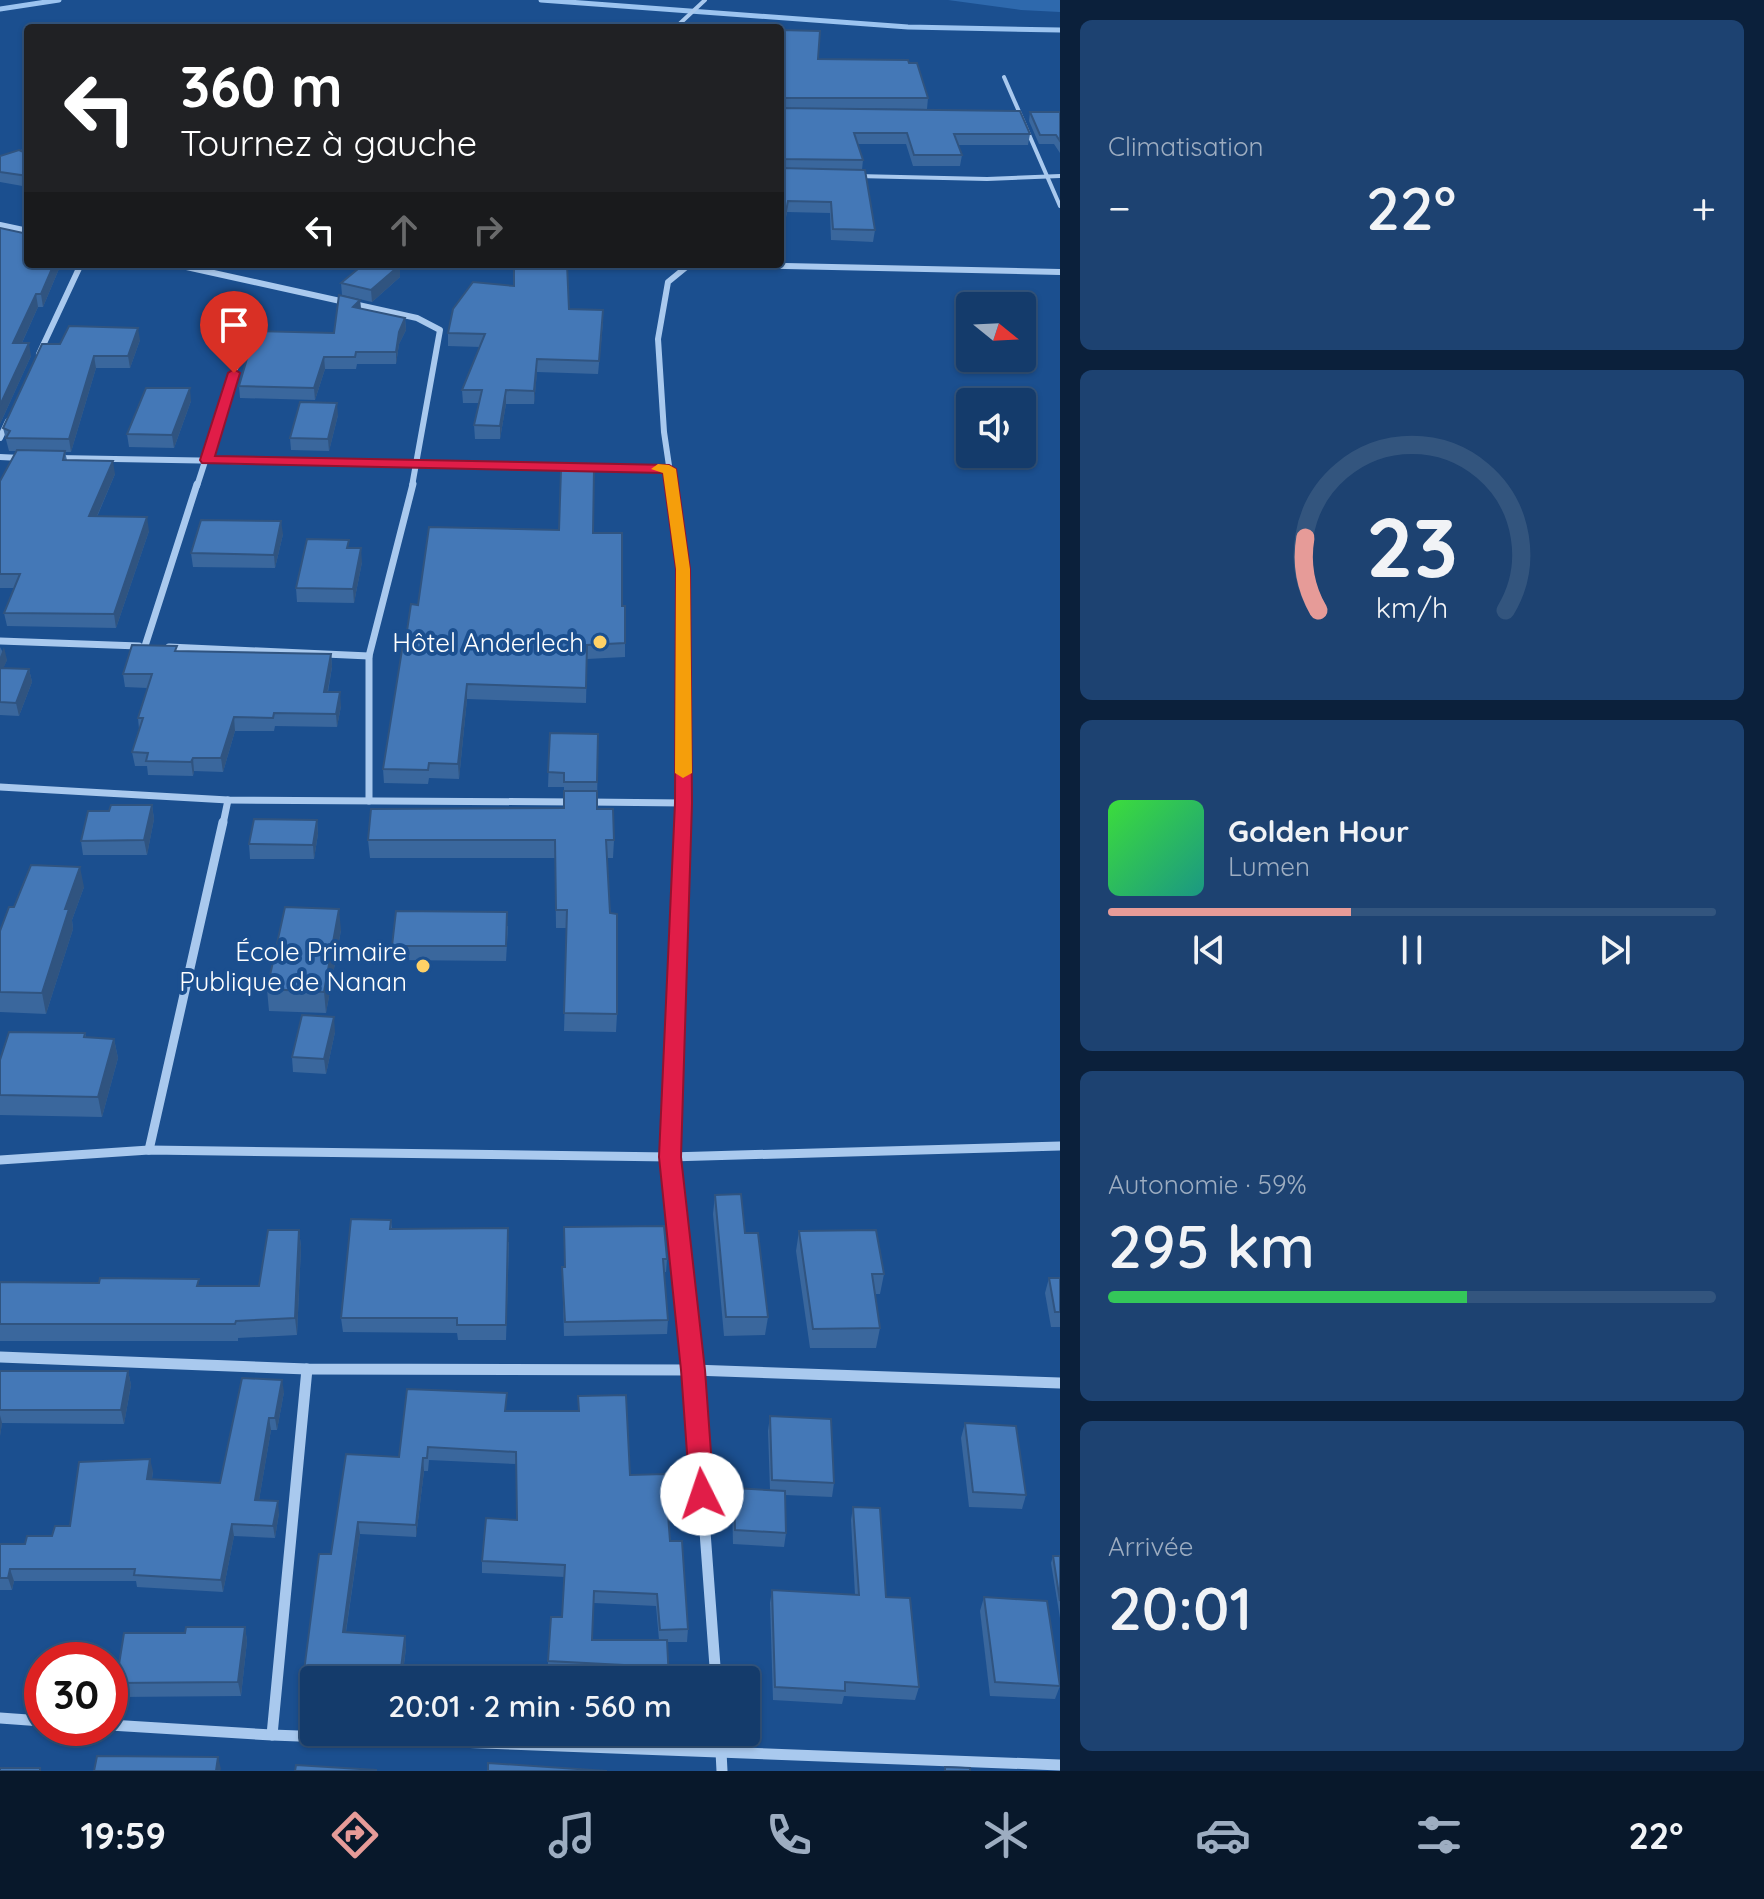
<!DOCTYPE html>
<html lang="fr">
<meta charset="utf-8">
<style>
body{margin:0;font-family:Quicksand,sans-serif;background:#1d4271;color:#f1f3f6;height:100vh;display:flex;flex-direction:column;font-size:30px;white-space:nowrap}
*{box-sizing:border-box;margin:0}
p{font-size:26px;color:#9dadc1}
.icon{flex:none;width:44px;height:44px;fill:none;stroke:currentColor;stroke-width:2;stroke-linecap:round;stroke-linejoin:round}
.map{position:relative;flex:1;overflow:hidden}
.panel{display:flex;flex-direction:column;gap:20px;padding:20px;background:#0b203b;width:704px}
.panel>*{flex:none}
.hud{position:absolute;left:24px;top:24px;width:760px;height:244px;border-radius:8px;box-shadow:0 2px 6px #0004,0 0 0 2px #33557e;background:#202124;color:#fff;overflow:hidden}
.needle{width:52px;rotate:108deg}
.controls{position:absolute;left:956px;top:292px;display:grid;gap:16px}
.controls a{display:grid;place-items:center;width:80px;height:80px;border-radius:8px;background:#143b6b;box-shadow:0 2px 6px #0004,0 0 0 2px #33557e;font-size:40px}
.speed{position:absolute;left:24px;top:1642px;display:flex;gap:16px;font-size:40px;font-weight:700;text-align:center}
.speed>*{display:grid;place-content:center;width:104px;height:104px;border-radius:50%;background:#143b6b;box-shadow:0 2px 6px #0004,0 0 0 2px #33557e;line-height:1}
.speed .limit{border:12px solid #d22;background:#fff;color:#111}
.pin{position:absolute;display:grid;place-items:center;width:68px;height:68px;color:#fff;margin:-82px -34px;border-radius:50% 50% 50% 0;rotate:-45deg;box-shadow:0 0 8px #0007}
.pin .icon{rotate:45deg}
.me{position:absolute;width:88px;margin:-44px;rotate:356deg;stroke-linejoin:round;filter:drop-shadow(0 0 6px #0008)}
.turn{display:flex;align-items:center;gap:28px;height:168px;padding:0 24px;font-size:36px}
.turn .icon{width:104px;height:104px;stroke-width:2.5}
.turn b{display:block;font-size:56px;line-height:68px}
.lanes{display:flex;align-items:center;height:76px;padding:0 24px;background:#0003;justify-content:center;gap:40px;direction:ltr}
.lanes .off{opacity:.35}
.big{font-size:60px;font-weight:600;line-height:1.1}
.panel .tile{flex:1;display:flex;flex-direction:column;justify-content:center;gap:12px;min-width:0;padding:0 28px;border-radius:12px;background:#1d4271}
.panel .dial{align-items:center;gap:0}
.dial svg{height:208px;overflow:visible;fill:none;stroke:#33557e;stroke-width:7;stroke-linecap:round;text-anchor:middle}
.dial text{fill:#f1f3f6;stroke:none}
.song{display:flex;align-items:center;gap:24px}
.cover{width:96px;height:96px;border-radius:12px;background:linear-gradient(135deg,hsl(120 70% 55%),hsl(170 70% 35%))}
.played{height:8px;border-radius:4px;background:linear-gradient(90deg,#e69b98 40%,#33557e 40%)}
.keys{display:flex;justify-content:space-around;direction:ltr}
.heat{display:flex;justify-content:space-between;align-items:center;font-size:44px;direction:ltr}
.charge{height:12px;border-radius:6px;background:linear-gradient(90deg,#34c759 59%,#33557e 0)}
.trip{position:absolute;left:300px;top:1666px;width:460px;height:80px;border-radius:8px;background:#143b6b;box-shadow:0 2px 6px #0004,0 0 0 2px #33557e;font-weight:600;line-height:80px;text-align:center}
.tab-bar{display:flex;height:128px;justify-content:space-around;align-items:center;background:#08182b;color:#9dadc1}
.tab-bar .icon{width:56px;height:56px}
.tab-bar .active{color:#e69b98}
.tab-bar b{font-size:36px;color:#f1f3f6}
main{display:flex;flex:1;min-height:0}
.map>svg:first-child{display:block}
.green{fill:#2e69ad}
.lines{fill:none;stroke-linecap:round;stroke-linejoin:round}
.stream{stroke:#9cc4f0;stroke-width:5}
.minor-far4{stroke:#a9c9ee;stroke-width:4}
.minor-far3{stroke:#a9c9ee;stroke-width:6}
.minor-far2{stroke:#a9c9ee;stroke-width:7}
.minor-far1{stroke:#a9c9ee;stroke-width:9}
.minor{stroke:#a9c9ee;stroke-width:11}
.wall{fill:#3a679d;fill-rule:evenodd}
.shaded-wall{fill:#305480}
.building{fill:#4478b7;stroke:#305480;stroke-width:2}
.route{fill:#e11d48;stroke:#92132f;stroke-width:2}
.slow{fill:#f59e0b}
.poi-dot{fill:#ffd166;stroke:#1b4f8f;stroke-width:3}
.labels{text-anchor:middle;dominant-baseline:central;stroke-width:8;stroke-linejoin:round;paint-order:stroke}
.poi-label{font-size:26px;fill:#fff;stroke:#1b4f8f;text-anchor:end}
</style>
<main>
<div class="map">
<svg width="1060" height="1771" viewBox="0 0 1060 1771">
<rect width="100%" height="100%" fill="#1b4f8f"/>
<polygon class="green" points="948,0 1060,0 1060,12 1021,10"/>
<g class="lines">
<g class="stream">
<polyline points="541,0 908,27 1060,30"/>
<polyline points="0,9 59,0"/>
</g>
<g class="minor-far4">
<polyline points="675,28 705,0"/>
<polyline points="1004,77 1060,206"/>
<polyline points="0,159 28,150"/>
<polyline points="857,176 987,179 1060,176"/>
</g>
<g class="minor-far3">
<polyline points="0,225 28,231"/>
<polyline points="173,264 417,318 440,330 412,486"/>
<polyline points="690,264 1060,272"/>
<polyline points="39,354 81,264"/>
<polyline points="0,438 8,421"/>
<polyline points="0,457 21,458"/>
<polyline points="58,458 669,469"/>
<polyline points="197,486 243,344"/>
<polyline points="672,486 664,432 658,339 668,282 690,264"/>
</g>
<g class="minor-far2">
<polyline points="671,484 683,569 683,824"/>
<polyline points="0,641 139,646"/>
<polyline points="145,646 197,484"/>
<polyline points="169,647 369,656"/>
<polyline points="0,787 228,800 575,802"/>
<polyline points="369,801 369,656 413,484"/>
<polyline points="588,802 684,803"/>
<polyline points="223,824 228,800"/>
</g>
<g class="minor-far1">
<polyline points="149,1150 223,822"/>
<polyline points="0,1160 149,1150 670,1157 1060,1146"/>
<polyline points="680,1245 670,1157 683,822"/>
</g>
<g class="minor">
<polyline points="679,1243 693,1370 1060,1383"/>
<polyline points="0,1357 307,1369 693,1370 716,1680"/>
<polyline points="0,1718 42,1721"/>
<polyline points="110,1725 272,1735 1060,1765"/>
<polyline points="720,1732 722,1771"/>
<polyline points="272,1735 307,1369"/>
</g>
</g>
<g class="wall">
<polygon points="780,30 818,59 928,98 927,109 821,108 1030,134 1028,145 958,145 962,155 960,166 913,166 906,144 857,144 863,160 862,170 875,230 873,242 831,240 830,213 787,212 780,248"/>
<polygon points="1030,112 1060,112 1060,153 1054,144 1039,144 1029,121"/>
<polygon points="28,154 28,187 0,182 0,156"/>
<polygon points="0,228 28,264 61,264 43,307 38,307 22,343 31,356 0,424"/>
<polygon points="400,265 400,277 372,302 342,295 341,283"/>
<polygon points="360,300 361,309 405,318 406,330 399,344 396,364 357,364 356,369 325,369 315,400 240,398 239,386 334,333"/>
<polygon points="569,309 603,322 598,374 537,372 534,404 506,404 500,439 475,439 474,425 479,403 463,403 462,390 480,347 448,346 448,333"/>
<polygon points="140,340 130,368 96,368 71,452 65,452 67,460 115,474 97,517 149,531 116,628 7,626 4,613 14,588 0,588 0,481 16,451 9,451 3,428 60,344"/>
<polygon points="191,401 174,448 129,447 127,434"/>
<polygon points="338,415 329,451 291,450 290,438"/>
<polygon points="593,533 622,606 625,643 625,657 587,659 586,703 467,699 459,779 429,778 428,784 384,783 383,769 407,631 418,605"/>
<polygon points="283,534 275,568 193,567 191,553"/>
<polygon points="362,562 354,603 297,602 296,588"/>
<polygon points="0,647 7,660 3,668 29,669 32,682 19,716 0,715"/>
<polygon points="177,651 331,654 332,667 328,692 341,706 337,727 275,726 274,731 235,731 223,772 194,771 193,776 148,775 147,766 135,766 132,752 139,729 138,718 147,688 125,687 123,674"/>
<polygon points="550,733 598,734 597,809 614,840 613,858 607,858 617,1014 616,1032 564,1031 567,928 556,928 555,858 370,858 368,840 564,808 564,787 548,787"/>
<polygon points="152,805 154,819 147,855 83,855 81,841 109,811"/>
<polygon points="317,820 318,834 314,859 250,859 249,844"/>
<polygon points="84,887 72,920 73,929 46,1014 0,1012 0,931 14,907"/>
<polygon points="508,926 506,961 393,960 392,946"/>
<polygon points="341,930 326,1013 269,1011 267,989"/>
<polygon points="335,1032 326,1074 293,1072 292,1057"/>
<polygon points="85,1033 86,1037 114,1039 118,1058 102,1117 0,1115 0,1060"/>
<polygon points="715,1195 745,1233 768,1317 765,1335 724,1336 713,1214"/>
<polygon points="391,1220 392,1229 509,1242 506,1340 458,1340 457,1333 343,1332 341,1318"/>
<polygon points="299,1230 301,1247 297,1335 238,1338 238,1341 0,1341 0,1282 259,1286"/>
<polygon points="799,1231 884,1274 880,1294 875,1294 880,1328 876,1348 810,1348 796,1251"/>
<polygon points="667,1259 666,1272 664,1272 668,1320 667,1334 564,1336 562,1267"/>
<polygon points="1049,1278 1060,1278 1060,1327 1051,1327 1045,1293"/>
<polygon points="0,1371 128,1371 131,1385 124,1424 2,1423 0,1436"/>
<polygon points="284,1392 277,1430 271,1430 259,1500 279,1513 275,1538 234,1536 223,1592 137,1587 136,1581 14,1581 12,1590 0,1590 0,1544 25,1544 52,1536 153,1471 152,1479 220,1483"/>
<path d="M578,1396L630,1475L670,1541L688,1629L687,1642H667L669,1680H622V1677L548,1673V1661L562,1617L564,1577L482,1573V1561L517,1520L516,1464L429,1460L428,1471H424L416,1537L360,1534L346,1632L405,1636L406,1648L402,1680H314V1683H306L304,1671L331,1554L399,1457L506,1411H578ZM594,1603L656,1606L659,1640H592Z"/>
<polygon points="770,1416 834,1483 832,1497 785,1495 786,1533 784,1547 733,1544 732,1503 734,1488 770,1490 768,1431"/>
<polygon points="965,1423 1026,1495 1022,1509 969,1507 961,1438"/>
<polygon points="853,1507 919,1687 915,1700 844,1696 842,1704 773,1700 770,1603 772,1590 855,1595 851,1520"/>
<polygon points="1053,1556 1060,1556 1060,1618 1051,1563"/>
<polygon points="984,1597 1060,1686 1055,1699 990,1696 980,1611"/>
<polygon points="245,1627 247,1641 241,1696 120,1697 116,1683 185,1633"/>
</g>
<g class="shaded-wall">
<polygon points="54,264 61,264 43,307 41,294"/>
<polygon points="400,265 400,277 372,302 371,290"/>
<polygon points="36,294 38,307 16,356 13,343"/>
<polygon points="360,300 361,312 353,307"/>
<polygon points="405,318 406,330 399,344 396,364 396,352 399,332"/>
<polygon points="138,328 140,340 130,368 128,356"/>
<polygon points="29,343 31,356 0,424 0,405"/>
<polygon points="94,356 96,368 71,452 69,439"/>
<polygon points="324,357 325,369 315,400 314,388"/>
<polygon points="537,359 537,372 534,404 534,391"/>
<polygon points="190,388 191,401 174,448 172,435"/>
<polygon points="506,390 506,404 500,439 500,426"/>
<polygon points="337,403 338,415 329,451 328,439"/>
<polygon points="113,461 115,474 91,530 89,516"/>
<polygon points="147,517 149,531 116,628 114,614"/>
<polygon points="281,521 283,534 275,568 274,555"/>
<polygon points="361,548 362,562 354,603 353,589"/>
<polygon points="4,647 7,660 0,676 0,657"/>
<polygon points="331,654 332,667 325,705 324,692"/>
<polygon points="29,669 32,682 19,716 16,703"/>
<polygon points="467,684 467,699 459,779 458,764"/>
<polygon points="340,692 341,706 337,727 336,714"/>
<polygon points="234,717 235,731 223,772 221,758"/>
<polygon points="193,758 194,771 193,776 191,762"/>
<polygon points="152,805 154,819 147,855 144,840"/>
<polygon points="317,820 318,834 314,859 313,845"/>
<polygon points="80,867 84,887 72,920 73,929 46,1014 42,993 65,909"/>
<polygon points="339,909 341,930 326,1013 324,992"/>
<polygon points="334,1017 335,1032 326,1074 324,1059"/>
<polygon points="114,1039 118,1058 102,1117 98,1097"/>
<polygon points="299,1230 301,1247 297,1335 295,1318"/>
<polygon points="128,1371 131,1385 124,1424 121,1410"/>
<polygon points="282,1380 284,1392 277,1430 275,1418"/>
<polygon points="0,1415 2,1423 0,1436"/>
<polygon points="269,1418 271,1430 257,1512 255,1500"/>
<polygon points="423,1458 424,1471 416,1537 416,1525"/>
<polygon points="150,1459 153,1471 150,1492 147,1479"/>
<polygon points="278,1501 279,1513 275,1538 273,1526"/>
<polygon points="358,1522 360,1534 344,1644 343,1632"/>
<polygon points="232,1524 234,1536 223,1592 221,1580"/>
<polygon points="10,1569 14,1581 12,1590 8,1578"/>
<polygon points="245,1627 247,1641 241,1696 238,1682"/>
<polygon points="405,1636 406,1648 402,1680 401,1680"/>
<polygon points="218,1757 221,1769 220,1771 216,1771"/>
</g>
<g class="building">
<polygon points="780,30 820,31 818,59 908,60 909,63 917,63 928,98 780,98"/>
<polygon points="780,108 1020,111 1030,134 954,134 962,155 914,155 907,133 854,133 863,160 780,159"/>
<polygon points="1030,112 1060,112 1060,141 1056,135 1040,135"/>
<polygon points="19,150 28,154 28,176 0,172 0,156"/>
<polygon points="780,168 865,170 875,230 833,229 831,202 788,201 780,242"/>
<polygon points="0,228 28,234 28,239 26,242 28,242 28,264 54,264 41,294 36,294 13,343 29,343 0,405"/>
<polygon points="364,264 394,264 400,265 371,290 341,283"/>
<polygon points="514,264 567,264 569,309 603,310 599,361 537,359 534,391 506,390 500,426 474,425 482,390 462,390 485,334 448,333 453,309 473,282 514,286"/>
<polygon points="339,295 360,300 353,307 405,318 399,332 396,352 356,352 355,357 324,357 314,388 239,386 255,331 334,333"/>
<polygon points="69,326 138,328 128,356 94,356 69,439 6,438 10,431 3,428 42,344 60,344"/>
<polygon points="146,388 190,388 172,435 127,434"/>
<polygon points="300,402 337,403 328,439 290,438"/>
<polygon points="17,450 65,451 63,460 113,461 89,516 147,517 114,614 4,613 20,574 0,574 0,481"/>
<polygon points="561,470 594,470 593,533 622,533 622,606 625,606 625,643 587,645 586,688 467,684 458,764 429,763 428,770 383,769 405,631 407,631 411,604 418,605 429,527 559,530"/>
<polygon points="201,520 281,521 274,555 191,553"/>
<polygon points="307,539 349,540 347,548 361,548 353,589 296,588"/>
<polygon points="132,645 177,646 175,651 331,654 324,692 340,692 336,714 274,713 273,718 234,717 221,758 193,758 191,762 146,761 148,753 132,752 143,718 138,718 152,674 123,674"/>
<polygon points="0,668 29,669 16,703 0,702"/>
<polygon points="550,733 598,734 597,782 564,782 564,773 548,772"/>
<polygon points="564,791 597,791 597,809 613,809 614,840 606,840 610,913 617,914 617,1014 564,1013 567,910 556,910 555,840 368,840 371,809 564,808"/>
<polygon points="111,805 152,805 144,840 81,841 88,811 109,811"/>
<polygon points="254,819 317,820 313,845 249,844"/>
<polygon points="31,865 80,867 65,909 69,909 42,993 0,992 0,931 9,907 14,907"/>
<polygon points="285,907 339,909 324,992 267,989"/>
<polygon points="396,911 507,912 506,946 392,946"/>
<polygon points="302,1015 334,1017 324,1059 292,1057"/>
<polygon points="9,1032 85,1033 84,1037 114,1039 98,1097 0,1095 0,1060"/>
<polygon points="741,1194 745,1233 758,1233 768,1317 726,1317 715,1195"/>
<polygon points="351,1219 391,1220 390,1229 508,1228 506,1325 457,1325 457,1318 341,1318"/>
<polygon points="664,1226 667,1259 663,1259 668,1320 565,1322 562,1267 565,1267 564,1227"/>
<polygon points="268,1230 299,1230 295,1318 236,1321 235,1324 0,1324 0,1282 99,1283 100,1278 199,1279 197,1286 259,1286"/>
<polygon points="876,1230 884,1274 872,1274 880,1328 813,1329 799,1231"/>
<polygon points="1049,1278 1060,1278 1060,1312 1055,1312"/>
<polygon points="0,1371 128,1371 121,1410 0,1410"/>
<polygon points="242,1378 282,1380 275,1418 269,1418 255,1500 278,1501 273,1526 232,1524 221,1580 134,1575 135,1569 10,1569 8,1578 0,1578 0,1544 25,1544 27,1536 52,1536 55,1526 70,1526 79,1462 150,1459 147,1479 220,1483"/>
<polygon points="407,1389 507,1393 505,1411 579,1411 578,1396 626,1395 630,1475 665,1474 670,1541 682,1541 688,1629 660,1630 657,1594 594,1591 592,1640 667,1640 669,1680 624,1680 623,1665 548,1661 551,1617 562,1617 565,1565 482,1561 486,1518 517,1520 516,1452 428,1447 427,1458 423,1458 416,1525 358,1522 343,1632 405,1636 400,1676 304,1671 319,1554 331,1554 346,1454 399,1457"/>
<polygon points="770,1416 831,1419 834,1483 772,1480"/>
<polygon points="965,1423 1016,1426 1026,1495 973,1492"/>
<polygon points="734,1488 785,1491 786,1533 735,1530"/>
<polygon points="853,1507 880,1508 886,1597 910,1598 919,1687 845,1682 845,1691 775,1687 772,1590 859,1595"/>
<polygon points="1053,1556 1060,1556 1060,1601"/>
<polygon points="984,1597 1047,1601 1060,1686 995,1682"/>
<polygon points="186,1627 245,1627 238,1682 116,1683 124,1633 185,1633"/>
<polygon points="97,1756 218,1757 216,1771 94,1771"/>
<polygon points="488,1763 607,1771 488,1771"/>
<polygon points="296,1765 376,1770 376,1771 295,1771"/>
<polygon points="945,1767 970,1768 970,1771 945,1771"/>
<rect x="0" y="1768" width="40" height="3"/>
</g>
<polygon class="route" points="234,369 240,373 215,456 669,465 676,469 690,569 692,803 681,1157 705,1370 714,1494 711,1502 702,1505 693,1502 690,1494 681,1370 659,1157 675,803 676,569 663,473 202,463 200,460 228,373"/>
<polygon class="slow" points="669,465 676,469 690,569 692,773 683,778 675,773 676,569 663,473 651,469 658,464"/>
<g class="poi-dot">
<circle cx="600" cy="642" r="8"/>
<circle cx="423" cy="966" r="8"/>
</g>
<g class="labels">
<g class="poi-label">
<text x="584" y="642">Hôtel Anderlech</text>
<text x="407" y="951">École Primaire<tspan x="407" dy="30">Publique de Nanan</tspan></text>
</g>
</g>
</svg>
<div class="controls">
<a><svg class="needle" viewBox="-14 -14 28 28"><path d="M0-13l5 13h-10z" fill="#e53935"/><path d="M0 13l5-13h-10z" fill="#9dadc1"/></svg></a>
<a><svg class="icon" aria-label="sound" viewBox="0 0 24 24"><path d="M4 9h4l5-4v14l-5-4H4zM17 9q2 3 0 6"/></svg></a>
</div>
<div class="speed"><div class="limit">30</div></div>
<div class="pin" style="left:234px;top:373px;background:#d93025"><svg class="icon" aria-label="arrive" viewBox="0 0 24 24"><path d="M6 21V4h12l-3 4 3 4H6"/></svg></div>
<svg class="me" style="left:702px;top:1494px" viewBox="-20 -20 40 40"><circle r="19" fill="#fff"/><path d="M0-13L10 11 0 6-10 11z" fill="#e11d48"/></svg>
<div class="trip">20:01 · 2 min · 560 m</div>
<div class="hud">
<div class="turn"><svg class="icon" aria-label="left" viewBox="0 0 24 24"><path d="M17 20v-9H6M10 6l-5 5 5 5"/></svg><div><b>360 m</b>Tournez à gauche</div></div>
<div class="lanes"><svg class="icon" aria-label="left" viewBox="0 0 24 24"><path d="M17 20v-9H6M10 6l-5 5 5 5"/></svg><svg class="icon off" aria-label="ahead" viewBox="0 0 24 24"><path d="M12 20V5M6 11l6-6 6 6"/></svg><svg class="icon off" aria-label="right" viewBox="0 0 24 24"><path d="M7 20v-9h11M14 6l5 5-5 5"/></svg></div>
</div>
</div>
<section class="panel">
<div class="tile"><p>Climatisation</p>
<div class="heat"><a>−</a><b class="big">22°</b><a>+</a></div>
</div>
<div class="tile dial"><svg viewBox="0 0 100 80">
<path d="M14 69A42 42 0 1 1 86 69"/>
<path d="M14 69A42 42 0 0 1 9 41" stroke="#e69b98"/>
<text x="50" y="56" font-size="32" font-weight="700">23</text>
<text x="50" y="72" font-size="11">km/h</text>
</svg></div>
<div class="tile">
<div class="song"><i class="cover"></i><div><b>Golden Hour</b><p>Lumen</p></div></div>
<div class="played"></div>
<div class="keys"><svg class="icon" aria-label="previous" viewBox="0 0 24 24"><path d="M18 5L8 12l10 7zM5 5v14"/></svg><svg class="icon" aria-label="pause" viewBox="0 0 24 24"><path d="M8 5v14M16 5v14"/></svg><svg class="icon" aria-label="next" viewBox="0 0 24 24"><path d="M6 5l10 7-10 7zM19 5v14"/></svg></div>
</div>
<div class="tile"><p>Autonomie · 59%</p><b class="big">295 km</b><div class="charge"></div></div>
<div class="tile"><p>Arrivée</p><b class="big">20:01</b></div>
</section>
</main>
<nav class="tab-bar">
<b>19:59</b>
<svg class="icon active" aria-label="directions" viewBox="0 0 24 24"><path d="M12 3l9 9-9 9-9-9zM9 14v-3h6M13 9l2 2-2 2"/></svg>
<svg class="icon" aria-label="music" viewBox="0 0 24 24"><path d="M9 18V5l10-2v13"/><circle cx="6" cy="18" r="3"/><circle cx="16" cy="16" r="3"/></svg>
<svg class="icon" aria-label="phone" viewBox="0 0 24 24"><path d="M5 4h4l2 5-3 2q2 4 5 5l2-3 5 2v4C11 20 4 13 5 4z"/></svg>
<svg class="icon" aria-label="climate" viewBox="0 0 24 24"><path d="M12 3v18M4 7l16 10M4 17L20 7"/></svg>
<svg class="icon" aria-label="car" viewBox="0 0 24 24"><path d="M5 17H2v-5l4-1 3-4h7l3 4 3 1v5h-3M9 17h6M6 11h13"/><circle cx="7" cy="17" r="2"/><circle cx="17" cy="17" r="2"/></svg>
<svg class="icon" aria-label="filters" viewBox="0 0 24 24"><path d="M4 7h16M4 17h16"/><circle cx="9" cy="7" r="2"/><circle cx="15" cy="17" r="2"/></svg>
<b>22°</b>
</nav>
